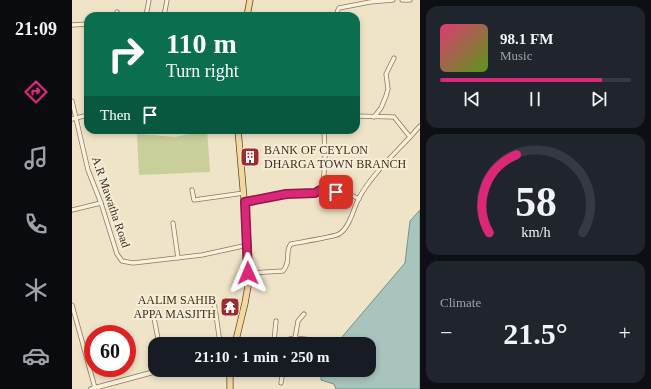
<!DOCTYPE html>
<meta charset="utf-8">
<style>
body{margin:0;font-family:Georgia,serif;background:#20242c;color:#f1f3f6;height:100vh;display:flex;flex-direction:column;font-size:15px;white-space:nowrap}
*{box-sizing:border-box;margin:0}
p{font-size:13px;color:#9ea1a6}
.icon{flex:none;width:22px;height:22px;fill:none;stroke:currentColor;stroke-width:2;stroke-linecap:round;stroke-linejoin:round}
.map{position:relative;flex:1;overflow:hidden}
.panel{display:flex;flex-direction:column;gap:6px;padding:6px;background:#0d0f14;width:231px}
.panel>*{flex:none}
.top-card{position:absolute;left:12px;top:12px;width:276px;height:122px;border-radius:12px;box-shadow:0 2px 6px #0003;background:#0b6e4f;color:#fff;overflow:hidden}
.speed{position:absolute;left:12px;top:325px;display:flex;gap:8px;font-size:20px;font-weight:700;text-align:center}
.speed>*{display:grid;place-content:center;width:52px;height:52px;border-radius:50%;background:#171b24;box-shadow:0 2px 6px #0003;line-height:1}
.speed .limit{border:6px solid #d22;background:#fff;color:#111}
.pin{position:absolute;display:grid;place-items:center;width:34px;height:34px;color:#fff;margin:-17px;border-radius:8px;box-shadow:0 2px 6px #0006}
.me{position:absolute;width:44px;margin:-22px;rotate:359deg;stroke-linejoin:round;filter:drop-shadow(0 0 3px #0008)}
.turn{display:flex;align-items:center;gap:14px;height:84px;padding:0 16px;font-size:18px}
.turn .icon{width:52px;height:52px;stroke-width:2.5}
.turn b{display:block;font-size:28px;line-height:34px}
.then{display:flex;align-items:center;height:38px;padding:0 16px;background:#0003;gap:8px;font-size:15px}
.big{font-size:30px;font-weight:700;line-height:1.1}
.panel .card{flex:1;display:flex;flex-direction:column;justify-content:center;gap:6px;min-width:0;padding:0 14px;border-radius:12px;background:#20242c}
.panel .dial{align-items:center;gap:0}
.dial svg{height:104px;overflow:visible;fill:none;stroke:#363941;stroke-width:7;stroke-linecap:round;text-anchor:middle}
.dial text{fill:#f1f3f6;stroke:none}
.song{display:flex;align-items:center;gap:12px}
.cover{width:48px;height:48px;border-radius:6px;background:linear-gradient(135deg,hsl(340 70% 55%),hsl(90 70% 35%))}
.played{height:4px;border-radius:2px;background:linear-gradient(90deg,#db2777 85%,#363941 85%)}
.keys{display:flex;justify-content:space-around;direction:ltr}
.heat{display:flex;justify-content:space-between;align-items:center;font-size:22px;direction:ltr}
.trip{position:absolute;left:76px;top:337px;width:228px;height:40px;border-radius:12px;background:#171b24;box-shadow:0 2px 6px #0003;font-weight:700;line-height:40px;text-align:center}
main{display:flex;flex:1;min-height:0}
.tab-bar{display:flex;flex-direction:column;width:72px;justify-content:space-around;align-items:center;background:#090b0e;color:#9ea1a6}
.tab-bar .icon{width:28px;height:28px}
.tab-bar .on{color:#db2777}
.tab-bar b{font-size:18px;color:#f1f3f6}
.map>svg:first-child{display:block}
.green{fill:#c9cf9b}
.water{fill:#a9c4bc;stroke:#6f938a}
.lines{fill:none;stroke-linecap:round;stroke-linejoin:round}
.minor-casing{stroke:#8d765c;stroke-width:5}
.tertiary-casing{stroke:#8d765c;stroke-width:5.5}
.primary-casing{stroke:#5b4430;stroke-width:7}
.minor{stroke:#faf1dc;stroke-width:3.5}
.tertiary{stroke:#faf1dc;stroke-width:4}
.primary{stroke:#f3d9a0;stroke-width:5.5}
.route-casing{stroke:#8e194d;stroke-width:10}
.route{stroke:#db2777;stroke-width:7}
.labels{text-anchor:middle;dominant-baseline:central;stroke-width:4;stroke-linejoin:round;paint-order:stroke}
.poi-label{font-size:12px;fill:#3d2e20;stroke:#f7eed8;text-anchor:start}
.street-label{font-size:12px;fill:#3d2e20;stroke:#f7eed8}
</style>
<main>
<nav class="tab-bar">
<b>21:09</b>
<svg class="icon on" aria-label="directions" viewBox="0 0 24 24"><path d="M12 3l9 9-9 9-9-9zM9 14v-3h6M13 9l2 2-2 2"/></svg>
<svg class="icon" aria-label="music" viewBox="0 0 24 24"><path d="M9 18V5l10-2v13"/><circle cx="6" cy="18" r="3"/><circle cx="16" cy="16" r="3"/></svg>
<svg class="icon" aria-label="phone" viewBox="0 0 24 24"><path d="M5 4h4l2 5-3 2q2 4 5 5l2-3 5 2v4C11 20 4 13 5 4z"/></svg>
<svg class="icon" aria-label="climate" viewBox="0 0 24 24"><path d="M12 3v18M4 7l16 10M4 17L20 7"/></svg>
<svg class="icon" aria-label="car" viewBox="0 0 24 24"><path d="M5 17H2v-5l4-1 3-4h7l3 4 3 1v5h-3M9 17h6M6 11h13"/><circle cx="7" cy="17" r="2"/><circle cx="17" cy="17" r="2"/></svg>
</nav>
<div class="map">
<svg width="348" height="389" viewBox="0 0 348 389">
<rect width="100%" height="100%" fill="#f0e4c8"/>
<polygon class="green" points="135,130 138,172 67,175 65,134 103,137"/>
<polygon class="water" points="348,210 348,389 264,389 262,384 249,380 249,370 297,370 297,344 264,344 333,263 338,221"/>
<g class="lines">
<defs>
<g id="minor">
<polyline points="330,0 338,0"/>
<polyline points="44,16 45,12"/>
<polyline points="74,16 77,0"/>
<polyline points="92,16 95,0"/>
<polyline points="264,16 266,10 267,8 298,2 321,0"/>
<polyline points="0,25 16,24"/>
<polyline points="0,101 16,170 29,203 45,254 50,261 61,263 130,255 176,245"/>
<polyline points="302,117 309,108 314,96 316,89 314,74 322,58"/>
<polyline points="0,119 16,115"/>
<polyline points="338,137 348,126"/>
<polyline points="120,190 122,200 172,193"/>
<polyline points="251,191 277,194 287,199"/>
<polyline points="173,202 214,194 243,193 248,190 251,191 253,156 252,130"/>
<polyline points="0,210 29,203"/>
<polyline points="101,223 106,258"/>
<path d="M176,273L211,271C220,260 212,252 219,244C228,242 262,237 267,234C277,228 281,211 285,202C295,180 321,155 338,137L322,117L284,116"/>
<polyline points="142,301 147,336 149,340 152,341 177,343 187,341 208,341 223,338 226,321 232,314"/>
<polyline points="0,305 23,388"/>
<polyline points="80,315 82,318 87,344"/>
<polyline points="223,338 241,340"/>
<polyline points="202,341 204,321"/>
<polyline points="209,383 211,370"/>
</g>
<polyline id="tertiary" points="19,389 78,373 94,370"/>
<g id="primary">
<polyline points="175,16 178,0"/>
<polyline points="163,344 173,303 176,286 176,245 166,130"/>
<polyline points="158,370 158,389"/>
</g>
</defs>
<use href="#minor" class="minor-casing"/>
<use href="#tertiary" class="tertiary-casing"/>
<use href="#primary" class="primary-casing"/>
<use href="#minor" class="minor"/>
<use href="#tertiary" class="tertiary"/>
<use href="#primary" class="primary"/>
</g>
<g class="lines">
<defs>
<polyline id="route" points="176,273 173,202 214,194 243,193 248,190 264,192"/>
</defs>
<use href="#route" class="route-casing"/>
<use href="#route" class="route"/>
</g>
<defs>
<symbol id="building-square" viewBox="-11 -11 22 22"><rect x="-9" y="-9" width="18" height="18" rx="4" fill="#9e2a2b" stroke="#f7eed8"/><path d="M-4-6H4V6H1V3H-1V6H-4ZM-2.5-4.3h1.7v1.8h-1.7ZM.8-4.3h1.7v1.8H.8ZM-2.5-1h1.7V.8h-1.7ZM.8-1h1.7V.8H.8Z" fill="#fff"/></symbol>
<symbol id="temple-square" viewBox="-11 -11 22 22"><rect x="-9" y="-9" width="18" height="18" rx="4" fill="#9e2a2b" stroke="#f7eed8"/><path d="M0-6L5-2H3V0L6.5 2.5H4V6H1.5V3h-3V6H-4V2.5H-6.5L-3 0V-2H-5Z" fill="#fff"/></symbol>
</defs>
<g fill-rule="evenodd">
<use href="#building-square" x="167" y="146" width="22" height="22"/>
<use href="#temple-square" x="147" y="296" width="22" height="22"/>
</g>
<g class="labels">
<g class="poi-label">
<text x="192" y="150">BANK OF CEYLON<tspan x="192" dy="14">DHARGA TOWN BRANCH</tspan></text>
<text x="144" y="300" text-anchor="end">AALIM SAHIB<tspan x="144" dy="14">APPA MASJITH</tspan></text>
</g>
<g class="street-label">
<text transform="translate(39 202) rotate(71)">A.R Mawatha Road</text>
</g>
</g>
</svg>
<div class="speed"><div class="limit">60</div></div>
<div class="pin" style="left:264px;top:192px;background:#d93025"><svg class="icon" aria-label="arrive" viewBox="0 0 24 24"><path d="M6 21V4h12l-3 4 3 4H6"/></svg></div>
<svg class="me" style="left:176px;top:273px" viewBox="-20 -20 40 40"><path d="M0-17L14 15 0 8-14 15z" fill="#db2777" stroke="#fff" stroke-width="4"/></svg>
<div class="trip">21:10 · 1 min · 250 m</div>
<div class="top-card">
<div class="turn"><svg class="icon" aria-label="right" viewBox="0 0 24 24"><path d="M7 20v-9h11M14 6l5 5-5 5"/></svg><div><b>110 m</b>Turn right</div></div>
<div class="then">Then<svg class="icon" aria-label="arrive" viewBox="0 0 24 24"><path d="M6 21V4h12l-3 4 3 4H6"/></svg></div>
</div>
</div>
<section class="panel">
<div class="card">
<div class="song"><i class="cover"></i><div><b>98.1 FM</b><p>Music</p></div></div>
<div class="played"></div>
<div class="keys"><svg class="icon" aria-label="previous" viewBox="0 0 24 24"><path d="M18 5L8 12l10 7zM5 5v14"/></svg><svg class="icon" aria-label="pause" viewBox="0 0 24 24"><path d="M8 5v14M16 5v14"/></svg><svg class="icon" aria-label="next" viewBox="0 0 24 24"><path d="M6 5l10 7-10 7zM19 5v14"/></svg></div>
</div>
<div class="card dial"><svg viewBox="0 0 100 80">
<path d="M14 69A42 42 0 1 1 86 69"/>
<path d="M14 69A42 42 0 0 1 35 9" stroke="#db2777"/>
<text x="50" y="56" font-size="32" font-weight="700">58</text>
<text x="50" y="72" font-size="11">km/h</text>
</svg></div>
<div class="card"><p>Climate</p>
<div class="heat"><a>−</a><b class="big">21.5°</b><a>+</a></div>
</div>
</section>
</main>
